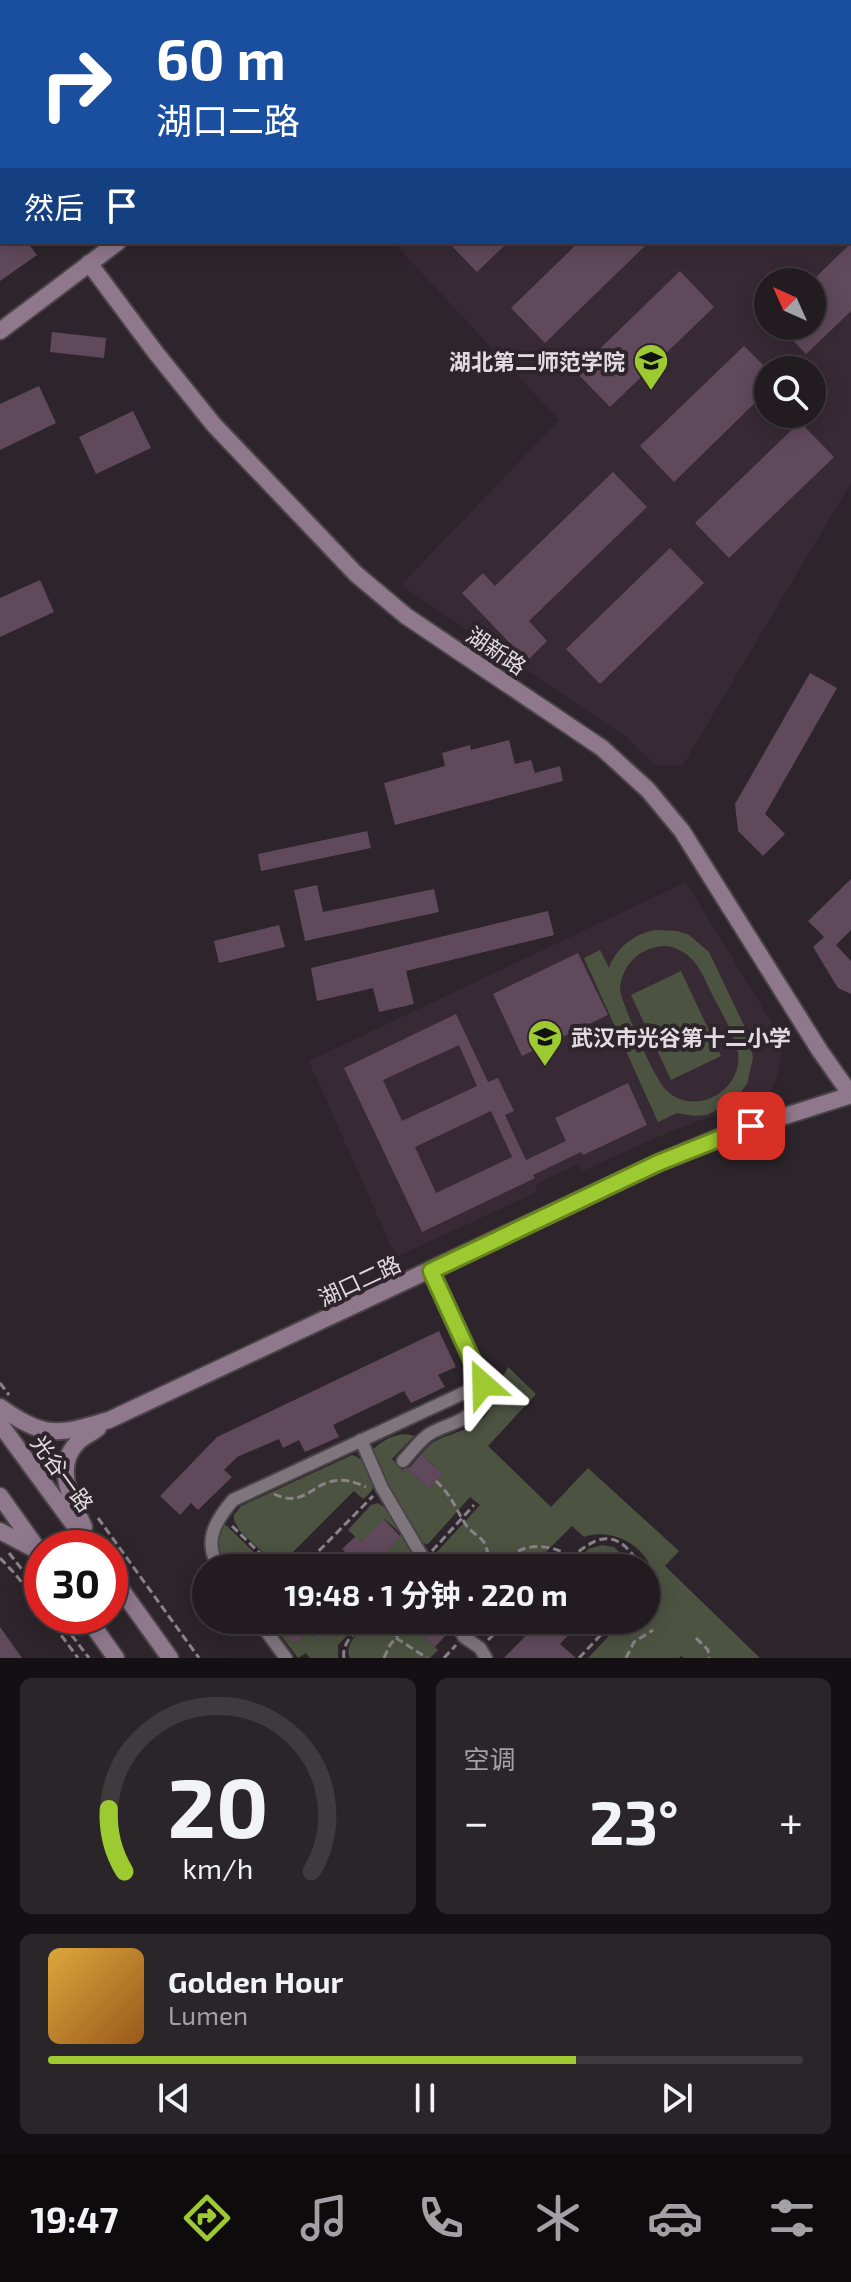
<!DOCTYPE html>
<html lang="zh">
<meta charset="utf-8">
<style>
body{margin:0;font-family:"Exo 2","Noto Sans SC",sans-serif;background:#2a2529;color:#f1f3f6;height:100vh;display:flex;flex-direction:column;font-size:30px;white-space:nowrap}
*{box-sizing:border-box;margin:0}
p{font-size:26px;color:#a2a1a5}
.icon{flex:none;width:44px;height:44px;fill:none;stroke:currentColor;stroke-width:2;stroke-linecap:round;stroke-linejoin:round}
.map{position:relative;height:1658px;overflow:hidden}
.details{display:flex;flex-direction:column;gap:20px;padding:20px;background:#130f12;flex:1}
.details>*{flex:none}
.top-card{position:absolute;left:0px;top:0px;width:852px;height:244px;box-shadow:0 4px 20px #0003,0 0 0 2px #3f3a3e;background:#1a4fa0;color:#fff;overflow:hidden}
.needle{width:52px;rotate:315deg}
.fabs{position:absolute;left:754px;top:268px;display:grid;gap:16px}
.fabs a{display:grid;place-items:center;width:72px;height:72px;border-radius:50%;background:#221c20;box-shadow:0 4px 20px #0003,0 0 0 2px #3f3a3e;font-size:40px}
.speed{position:absolute;left:24px;top:1530px;display:flex;gap:16px;font-size:40px;font-weight:700;text-align:center}
.speed>*{display:grid;place-content:center;width:104px;height:104px;border-radius:50%;background:#221c20;box-shadow:0 4px 20px #0003,0 0 0 2px #3f3a3e;line-height:1}
.speed .limit{border:12px solid #d22;background:#fff;color:#111}
.pin{position:absolute;display:grid;place-items:center;width:68px;height:68px;color:#fff;margin:-34px;border-radius:16px;box-shadow:0 4px 12px #0006}
.me{position:absolute;width:88px;margin:-44px;rotate:335deg;stroke-linejoin:round;filter:drop-shadow(0 0 6px #0008)}
.turn{display:flex;align-items:center;gap:28px;height:168px;padding:0 24px;font-size:36px}
.turn .icon{width:104px;height:104px;stroke-width:2.5}
.turn b{display:block;font-size:56px;line-height:68px}
.then{display:flex;align-items:center;height:76px;padding:0 24px;background:#0003;gap:16px;font-size:30px}
.big{font-size:60px;font-weight:700;line-height:1.1}
.details .tile{flex:1;display:flex;flex-direction:column;justify-content:center;gap:12px;min-width:0;padding:0 28px;border-radius:12px;background:#2a2529}
.details .dial{align-items:center;gap:0}
.dial svg{height:208px;overflow:visible;fill:none;stroke:#3f3a3e;stroke-width:7;stroke-linecap:round;text-anchor:middle}
.dial text{fill:#f1f3f6;stroke:none}
.song{display:flex;align-items:center;gap:24px}
.cover{width:96px;height:96px;border-radius:12px;background:linear-gradient(135deg,hsl(40 70% 55%),hsl(30 70% 35%))}
.played{height:8px;border-radius:4px;background:linear-gradient(90deg,#9dca30 70%,#3f3a3e 70%)}
.keys{display:flex;justify-content:space-around;direction:ltr}
.heat{display:flex;justify-content:space-between;align-items:center;font-size:44px;direction:ltr}
.details .tiles{flex:1;display:grid;gap:20px;grid-template-columns:1fr 1fr}
.tile:last-child{grid-column:span 2}
.trip{position:absolute;left:192px;top:1554px;width:468px;height:80px;border-radius:40px;background:#221c20;box-shadow:0 4px 20px #0003,0 0 0 2px #3f3a3e;font-weight:700;line-height:80px;text-align:center}
.menu{display:flex;height:128px;justify-content:space-around;align-items:center;background:#0e0b0d;color:#a2a1a5}
.menu .icon{width:56px;height:56px}
.menu .current{color:#9dca30}
.menu b{font-size:36px;color:#f1f3f6}
.map>svg:first-child{display:block}
.built{fill:#382a35;fill-rule:evenodd}
.green{fill:#4c5341;fill-rule:evenodd}
.building{fill:#60495b;fill-rule:evenodd}
.lines{fill:none;stroke-linecap:round;stroke-linejoin:round}
.street-casing{stroke:#4a4449;stroke-width:16}
.secondary-casing{stroke:#4a4449;stroke-width:20}
.path{stroke:#8a8389;stroke-width:3;stroke-dasharray:8 4;stroke-linecap:butt}
.street{stroke:#7f757d;stroke-width:12}
.secondary{stroke:#90788c;stroke-width:16}
.route-casing{stroke:#66831f;stroke-width:20}
.route{stroke:#9dca30;stroke-width:14}
.labels{text-anchor:middle;dominant-baseline:central;stroke-width:8;stroke-linejoin:round;paint-order:stroke}
.poi-label{font-size:22px;font-weight:bold;fill:#e2dce1;stroke:#2d252b;text-anchor:end}
.street-label{font-size:22px;fill:#e2dce1;stroke:#2d252b}
</style>
<div class="map">
<svg width="851" height="1658" viewBox="0 0 851 1658">
<rect width="100%" height="100%" fill="#2d252b"/>
<g class="built">
<path d="M531,0H851V483L683,765H655L626,737L401,585L559,420L393,242H850V2H529ZM768,282H812V326H768ZM768,370H812V414H768Z"/>
<polygon points="686,882 778,1033 782,1052 778,1075 771,1091 767,1095 662,1135 583,1171 576,1165 536,1184 537,1192 396,1257 309,1061"/>
</g>
<g class="green">
<path d="M655,930L677,931L689,935L709,952L750,1038L753,1058L747,1084L733,1102L707,1115L694,1116L677,1113L658,1122L584,958L600,950L609,968C616,948 634,934 655,930ZM667,946C693,951 700,969 711,992C720,1011 734,1032 738,1053C743,1091 695,1117 667,1091C654,1079 625,1010 620,991C621,964 641,946 667,946Z"/>
<polygon points="681,971 721,1056 671,1080 631,995"/>
<path d="M508,1367L536,1394L488,1446L551,1507L588,1468L679,1551L665,1566L760,1658H684L681,1656L679,1658H588L624,1620H646V1597L653,1585C656,1551 615,1526 584,1537L572,1526L530,1568H435L433,1562L436,1553L480,1505L470,1497L428,1544L420,1543L385,1486L372,1451C381,1440 400,1430 414,1436L392,1459L404,1472L408,1469L429,1489L443,1474L421,1454C426,1450 430,1444 435,1441C458,1429 498,1427 489,1392L500,1382Z"/>
<path d="M352,1455C364,1458 378,1475 373,1488C372,1491 366,1497 363,1499L354,1491L278,1567L239,1530L234,1520V1515L241,1506Z"/>
<polygon points="378,1503 390,1511 417,1557 412,1568 390,1568 395,1563 385,1554 401,1534 385,1519 361,1542 348,1530 371,1505"/>
<path d="M224,1525L227,1526L270,1568H258L249,1560L241,1568H226C216,1556 212,1540 220,1526Z"/>
<polygon points="602,1545 614,1547 635,1568 621,1568 609,1557 597,1568 576,1568 573,1565 588,1549"/>
<polygon points="269,1620 279,1620 296,1644 309,1631 319,1640 339,1620 362,1620 338,1645 338,1658 310,1658 306,1653 298,1658"/>
<path d="M371,1620H420L414,1627L438,1650L430,1658H350C343,1643 361,1631 371,1620Z"/>
</g>
<g class="building">
<polygon points="0,242 27,242 37,255 0,281"/>
<polygon points="448,242 508,242 477,272"/>
<polygon points="579,242 649,242 545,343 511,308"/>
<polygon points="851,243 851,311 806,354 779,326 812,326 812,281"/>
<polygon points="680,271 714,307 610,407 576,372"/>
<polygon points="52,332 106,338 104,358 50,352"/>
<polygon points="744,346 768,370 768,390 674,482 640,446"/>
<polygon points="39,386 56,423 0,450 0,404"/>
<polygon points="133,411 151,448 96,474 79,437"/>
<polygon points="800,422 834,457 729,558 695,523"/>
<polygon points="613,472 647,507 529,621 547,641 527,661 462,593 483,573 495,586"/>
<polygon points="670,548 704,583 600,684 566,649"/>
<polygon points="40,580 54,612 0,637 0,598"/>
<polygon points="810,673 837,688 765,814 785,834 763,856 738,831 735,804"/>
<polygon points="509,740 515,764 531,760 535,773 560,766 563,781 395,825 384,783 445,766 442,753 470,745 471,750"/>
<polygon points="367,831 371,848 261,871 258,854"/>
<polygon points="851,879 851,930 836,945 851,961 851,994 838,988 813,947 824,937 808,921"/>
<polygon points="317,885 323,912 434,889 439,912 305,941 294,890"/>
<polygon points="548,911 554,935 406,971 414,1004 379,1012 373,988 317,1001 311,968"/>
<polygon points="279,925 285,947 219,963 214,941"/>
<polygon points="578,953 608,1015 522,1056 493,994"/>
<path d="M456,1014L488,1082L498,1078L514,1111L505,1115L526,1160L566,1141L555,1118L628,1083L647,1125L583,1155L581,1152L533,1175L535,1178L422,1232L344,1068ZM459,1045L477,1086L402,1121L383,1080ZM491,1111L512,1157L436,1193L415,1147Z"/>
<polygon points="439,1331 456,1367 438,1375 445,1387 411,1403 404,1391 333,1425 339,1437 305,1452 299,1440 283,1448 279,1439 237,1457 224,1470 232,1477 198,1510 191,1503 180,1515 160,1496 217,1437"/>
<polygon points="433,1442 421,1454 443,1474 429,1489 408,1469 405,1472 402,1470 410,1467 426,1448"/>
<polygon points="384,1519 400,1536 385,1554 400,1568 330,1568 345,1552 342,1549 356,1536 361,1542"/>
<polygon points="271,1620 339,1620 319,1640 309,1631 296,1644"/>
<polygon points="420,1620 436,1620 449,1632 435,1647 414,1627"/>
<polygon points="541,1620 583,1620 560,1644 576,1658 504,1658"/>
<polygon points="0,1627 22,1658 0,1658"/>
</g>
<g class="lines">
<defs>
<g id="street">
<polyline points="361,1440 382,1488 429,1568"/>
<path d="M403,1461C412,1452 420,1439 431,1433C452,1421 485,1420 474,1388"/>
<path d="M220,1568C202,1543 215,1521 233,1500L483,1384L431,1271"/>
<polyline points="258,1620 286,1658"/>
<polyline points="455,1620 464,1637 480,1648 486,1658"/>
</g>
<g id="secondary">
<polyline points="448,2 450,0"/>
<polyline points="89,263 156,353 214,425 356,574 406,616 602,748 648,790 682,831 820,1051 851,1095"/>
<polyline points="0,331 118,242"/>
<path d="M0,1407C46,1439 58,1435 109,1420L658,1163L722,1136L851,1095"/>
<polyline points="0,1424 91,1548"/>
<polyline points="0,1496 42,1555"/>
<path d="M84,1527C73,1502 53,1468 77,1443C83,1437 92,1433 98,1428"/>
<polyline points="0,1531 34,1549"/>
<polyline points="110,1574 170,1658"/>
<polyline points="86,1616 116,1658"/>
</g>
</defs>
<use href="#street" class="street-casing"/>
<use href="#secondary" class="secondary-casing"/>
<g class="path">
<polyline points="0,1383 9,1395"/>
<path d="M436,1481C452,1496 455,1508 466,1525C471,1533 481,1536 485,1544C489,1553 487,1561 495,1568"/>
<path d="M274,1494C314,1513 314,1463 366,1487"/>
<polyline points="98,1518 199,1658"/>
<polyline points="232,1526 275,1568"/>
<polyline points="432,1551 474,1505"/>
<polyline points="9,1553 42,1595"/>
<polyline points="0,1558 16,1575 42,1609"/>
<polyline points="302,1568 373,1496"/>
<polyline points="440,1568 453,1566 461,1568"/>
<path d="M501,1568C506,1564 510,1557 515,1553C532,1542 557,1546 571,1558"/>
<path d="M561,1568C590,1539 615,1520 641,1568"/>
<polyline points="47,1616 78,1658"/>
<polyline points="57,1616 89,1658"/>
<polyline points="396,1638 427,1658"/>
<polyline points="696,1638 708,1650 709,1658"/>
<polyline points="488,1640 508,1620"/>
<path d="M344,1658C341,1642 357,1631 367,1620"/>
<polyline points="384,1658 390,1645 410,1620"/>
<polyline points="444,1658 456,1645"/>
<polyline points="579,1658 615,1620"/>
<polyline points="626,1658 634,1642 653,1630"/>
</g>
<use href="#street" class="street"/>
<use href="#secondary" class="secondary"/>
</g>
<g class="lines">
<defs>
<polyline id="route" points="483,1384 431,1271 658,1163 751,1126"/>
</defs>
<use href="#route" class="route-casing"/>
<use href="#route" class="route"/>
</g>
<defs>
<symbol id="university-pin" viewBox="-11 -11 22 30"><path d="M0 17L-7.5 6A9.5 9.5 0 1 1 7.5 6Z" fill="#9dca30" stroke="#2d252b"/><path d="M0-5L7-2L0 1L-7-2ZM-4 1L0 2.5L4 1V4Q0 6-4 4Z" fill="#111"/></symbol>
<symbol id="school-pin" viewBox="-11 -11 22 30"><path d="M0 17L-7.5 6A9.5 9.5 0 1 1 7.5 6Z" fill="#9dca30" stroke="#2d252b"/><path d="M0-5L7-2L0 1L-7-2ZM-4 1L0 2.5L4 1V4Q0 6-4 4Z" fill="#111"/></symbol>
</defs>
<g fill-rule="evenodd">
<use href="#university-pin" x="631" y="341" width="40" height="54"/>
<use href="#school-pin" x="525" y="1017" width="40" height="54"/>
</g>
<g class="labels">
<g class="poi-label">
<text x="625" y="361">湖北第二师范学院</text>
<text x="571" y="1037" text-anchor="start">武汉市光谷第十二小学</text>
</g>
<g class="street-label">
<text transform="translate(497 650) rotate(34)">湖新路</text>
<text transform="translate(359 1280) rotate(-25)">湖口二路</text>
<text transform="translate(63 1473) rotate(54)">光谷一路</text>
</g>
</g>
</svg>
<div class="fabs">
<a><svg class="needle" viewBox="-14 -14 28 28"><path d="M0-13l5 13h-10z" fill="#e53935"/><path d="M0 13l5-13h-10z" fill="#a2a1a5"/></svg></a>
<a><svg class="icon" aria-label="search" viewBox="0 0 24 24"><circle cx="10" cy="10" r="6"/><path d="M15 15l6 6"/></svg></a>
</div>
<div class="speed"><div class="limit">30</div></div>
<div class="pin" style="left:751px;top:1126px;background:#d93025"><svg class="icon" aria-label="arrive" viewBox="0 0 24 24"><path d="M6 21V4h12l-3 4 3 4H6"/></svg></div>
<svg class="me" style="left:483px;top:1384px" viewBox="-20 -20 40 40"><path d="M0-17L14 15 0 8-14 15z" fill="#9dca30" stroke="#fff" stroke-width="4"/></svg>
<div class="trip">19:48 · 1 分钟 · 220 m</div>
<div class="top-card">
<div class="turn"><svg class="icon" aria-label="right" viewBox="0 0 24 24"><path d="M7 20v-9h11M14 6l5 5-5 5"/></svg><div><b>60 m</b>湖口二路</div></div>
<div class="then">然后<svg class="icon" aria-label="arrive" viewBox="0 0 24 24"><path d="M6 21V4h12l-3 4 3 4H6"/></svg></div>
</div>
</div>
<section class="details">
<div class="tiles">
<div class="tile dial"><svg viewBox="0 0 100 80">
<path d="M14 69A42 42 0 1 1 86 69"/>
<path d="M14 69A42 42 0 0 1 8 45" stroke="#9dca30"/>
<text x="50" y="56" font-size="32" font-weight="700">20</text>
<text x="50" y="72" font-size="11">km/h</text>
</svg></div>
<div class="tile"><p>空调</p>
<div class="heat"><a>−</a><b class="big">23°</b><a>+</a></div>
</div>
<div class="tile">
<div class="song"><i class="cover"></i><div><b>Golden Hour</b><p>Lumen</p></div></div>
<div class="played"></div>
<div class="keys"><svg class="icon" aria-label="previous" viewBox="0 0 24 24"><path d="M18 5L8 12l10 7zM5 5v14"/></svg><svg class="icon" aria-label="pause" viewBox="0 0 24 24"><path d="M8 5v14M16 5v14"/></svg><svg class="icon" aria-label="next" viewBox="0 0 24 24"><path d="M6 5l10 7-10 7zM19 5v14"/></svg></div>
</div>
</div>
</section>
<nav class="menu">
<b>19:47</b>
<svg class="icon current" aria-label="directions" viewBox="0 0 24 24"><path d="M12 3l9 9-9 9-9-9zM9 14v-3h6M13 9l2 2-2 2"/></svg>
<svg class="icon" aria-label="music" viewBox="0 0 24 24"><path d="M9 18V5l10-2v13"/><circle cx="6" cy="18" r="3"/><circle cx="16" cy="16" r="3"/></svg>
<svg class="icon" aria-label="phone" viewBox="0 0 24 24"><path d="M5 4h4l2 5-3 2q2 4 5 5l2-3 5 2v4C11 20 4 13 5 4z"/></svg>
<svg class="icon" aria-label="climate" viewBox="0 0 24 24"><path d="M12 3v18M4 7l16 10M4 17L20 7"/></svg>
<svg class="icon" aria-label="car" viewBox="0 0 24 24"><path d="M5 17H2v-5l4-1 3-4h7l3 4 3 1v5h-3M9 17h6M6 11h13"/><circle cx="7" cy="17" r="2"/><circle cx="17" cy="17" r="2"/></svg>
<svg class="icon" aria-label="filters" viewBox="0 0 24 24"><path d="M4 7h16M4 17h16"/><circle cx="9" cy="7" r="2"/><circle cx="15" cy="17" r="2"/></svg>
</nav>
